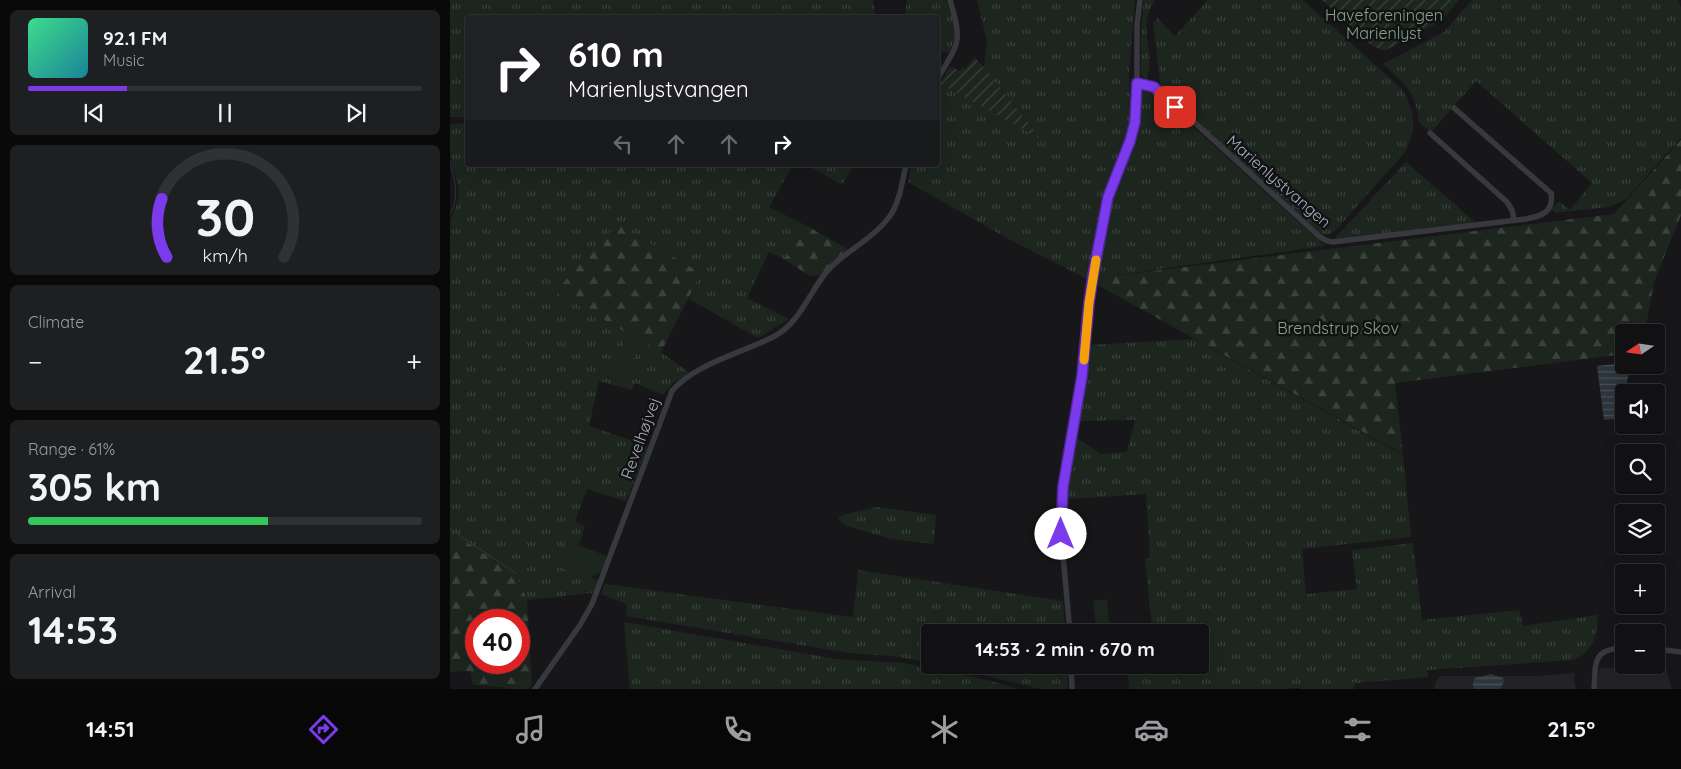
<!DOCTYPE html>
<meta charset="utf-8">
<style>
body{margin:0;font-family:Quicksand,sans-serif;background:#1e1f21;color:#f1f3f6;height:100vh;display:flex;flex-direction:column;font-size:19px;white-space:nowrap}
*{box-sizing:border-box;margin:0}
p{font-size:16px;color:#9c9da0}
.icon{flex:none;width:28px;height:28px;fill:none;stroke:currentColor;stroke-width:2;stroke-linecap:round;stroke-linejoin:round}
.map{position:relative;flex:1;overflow:hidden}
.drawer{display:flex;flex-direction:column;gap:10px;padding:10px;background:#09090a;width:450px}
.drawer>*{flex:none}
.banner{position:absolute;left:15px;top:15px;width:475px;height:152px;border-radius:5px;box-shadow:0 5px 20px #0002,0 0 0 1px #303133;background:#202124;color:#fff;overflow:hidden}
.needle{width:32px;rotate:257deg}
.buttons{position:absolute;left:1165px;top:324px;display:grid;gap:10px}
.buttons a{display:grid;place-items:center;width:50px;height:50px;border-radius:5px;background:#111113;box-shadow:0 5px 20px #0002,0 0 0 1px #303133;font-size:25px}
.speed{position:absolute;left:15px;top:609px;display:flex;gap:10px;font-size:25px;font-weight:700;text-align:center}
.speed>*{display:grid;place-content:center;width:65px;height:65px;border-radius:50%;background:#111113;box-shadow:0 5px 20px #0002,0 0 0 1px #303133;line-height:1}
.speed .limit{border:8px solid #d22;background:#fff;color:#111}
.pin{position:absolute;display:grid;place-items:center;width:42px;height:42px;color:#fff;margin:-21px;border-radius:10px;box-shadow:0 2px 8px #0006}
.me{position:absolute;width:55px;margin:-28px;rotate:0deg;stroke-linejoin:round;filter:drop-shadow(0 0 4px #0008)}
.turn{display:flex;align-items:center;gap:18px;height:105px;padding:0 20px;font-size:22px}
.turn .icon{width:65px;height:65px;stroke-width:2.5}
.turn b{display:block;font-size:35px;line-height:42px}
.lanes{display:flex;align-items:center;height:48px;padding:0 20px;background:#0003;justify-content:center;gap:25px;direction:ltr}
.lanes .off{opacity:.35}
.big{font-size:38px;font-weight:700;line-height:1.1}
.drawer .widget{flex:1;display:flex;flex-direction:column;justify-content:center;gap:8px;min-width:0;padding:0 18px;border-radius:8px;background:#1e1f21}
.drawer .dial{align-items:center;gap:0}
.dial svg{height:130px;overflow:visible;fill:none;stroke:#303133;stroke-width:7;stroke-linecap:round;text-anchor:middle}
.dial text{fill:#f1f3f6;stroke:none}
.song{display:flex;align-items:center;gap:15px}
.cover{width:60px;height:60px;border-radius:8px;background:linear-gradient(135deg,hsl(150 70% 55%),hsl(190 70% 35%))}
.played{height:5px;border-radius:2px;background:linear-gradient(90deg,#7c3aed 25%,#303133 25%)}
.keys{display:flex;justify-content:space-around;direction:ltr}
.heat{display:flex;justify-content:space-between;align-items:center;font-size:28px;direction:ltr}
.charge{height:8px;border-radius:4px;background:linear-gradient(90deg,#34c759 61%,#303133 0)}
.trip{position:absolute;left:471px;top:624px;width:288px;height:50px;border-radius:5px;background:#111113;box-shadow:0 5px 20px #0002,0 0 0 1px #303133;font-weight:700;line-height:50px;text-align:center}
.tab-bar{display:flex;height:80px;justify-content:space-around;align-items:center;background:#070708;color:#9c9da0}
.tab-bar .icon{width:35px;height:35px}
.tab-bar .on{color:#7c3aed}
.tab-bar b{font-size:22px;color:#f1f3f6}
main{display:flex;flex:1;min-height:0}
.map>svg:first-child{display:block}
.built{fill:#232326}
.grass{fill:url(#grass-tufts);fill-rule:evenodd}
.forest{fill:url(#forest-firs);fill-rule:evenodd}
.park{fill:#1d251f}
.garden{fill:url(#garden-furrows)}
.water{fill:url(#water-rules)}
.lines{fill:none;stroke-linecap:round;stroke-linejoin:round}
.stream{stroke:#2d353e;stroke-width:1}
.minor{stroke:#38393e;stroke-width:5.5}
.route-casing{stroke:#51269a;stroke-width:12}
.route{stroke:#7c3aed;stroke-width:9}
.slow{stroke:#f59e0b;stroke-width:9}
.labels{text-anchor:middle;dominant-baseline:central;stroke-width:5;stroke-linejoin:round;paint-order:stroke}
.park-label{font-size:16px;fill:#80a585;stroke:#121214}
.street-label{font-size:16px;fill:#a9adb9;stroke:#121214}
</style>
<main>
<section class="drawer">
<div class="widget">
<div class="song"><i class="cover"></i><div><b>92.1 FM</b><p>Music</p></div></div>
<div class="played"></div>
<div class="keys"><svg class="icon" aria-label="previous" viewBox="0 0 24 24"><path d="M18 5L8 12l10 7zM5 5v14"/></svg><svg class="icon" aria-label="pause" viewBox="0 0 24 24"><path d="M8 5v14M16 5v14"/></svg><svg class="icon" aria-label="next" viewBox="0 0 24 24"><path d="M6 5l10 7-10 7zM19 5v14"/></svg></div>
</div>
<div class="widget dial"><svg viewBox="0 0 100 80">
<path d="M14 69A42 42 0 1 1 86 69"/>
<path d="M14 69A42 42 0 0 1 11 33" stroke="#7c3aed"/>
<text x="50" y="56" font-size="32" font-weight="700">30</text>
<text x="50" y="72" font-size="11">km/h</text>
</svg></div>
<div class="widget"><p>Climate</p>
<div class="heat"><a>−</a><b class="big">21.5°</b><a>+</a></div>
</div>
<div class="widget"><p>Range · 61%</p><b class="big">305 km</b><div class="charge"></div></div>
<div class="widget"><p>Arrival</p><b class="big">14:53</b></div>
</section>
<div class="map">
<svg width="1231" height="689" viewBox="0 0 1231 689">
<defs>
<pattern id="grass-tufts" width="24" height="20" patternUnits="userSpaceOnUse" patternTransform="scale(1.25)"><rect width="24" height="20" fill="#1d251f"/><path d="M3 7l-1-3M5 7V3M7 7l1-3M15 17l-1-3M17 17v-4M19 17l1-3" fill="none" stroke="#3b423d"/></pattern>
<pattern id="forest-firs" width="22" height="20" patternUnits="userSpaceOnUse" patternTransform="scale(1.25)"><rect width="22" height="20" fill="#1d251f"/><path d="M5 1l3.5 6h-7zM16 11l3.5 6h-7z" fill="#3b423d"/></pattern>
<pattern id="garden-furrows" width="10" height="10" patternUnits="userSpaceOnUse" patternTransform="scale(1.25)"><rect width="10" height="10" fill="#1d251f"/><path d="M-1 1l2-2M0 10L10 0M9 11l2-2" fill="none" stroke="#3b423d"/></pattern>
<pattern id="water-rules" width="6" height="5" patternUnits="userSpaceOnUse" patternTransform="scale(1.25)"><rect width="6" height="5" fill="#2d353e"/><path d="M0 2.5h6" fill="none" stroke="#495058"/></pattern>
</defs>
<rect width="100%" height="100%" fill="#171719"/>
<g class="built">
<polygon points="1215,666 1222,689 1147,689 1149,668"/>
<polygon points="1125,673 1124,680 1126,689 984,689 986,681 990,676 1085,676"/>
</g>
<g class="grass">
<path d="M0,0H423L425,17H455L457,0H496C504,23 509,30 499,53L488,52V18H18L17,117H0Z"/>
<polygon points="527,0 685,0 679,71 680,119 676,138 655,192 648,221 639,280 555,237 458,182 461,165 488,165 488,87 490,84 590,138 534,67 537,41"/>
<path d="M694,0H705C685,31 708,50 696,80L691,74V29Z"/>
<path d="M758,0H853L952,89C965,112 967,127 956,151L884,232C874,238 870,233 862,227L711,90L703,23L707,18L725,36Z"/>
<path d="M1022,0H1228L1231,8V138L1176,199L1159,207L1105,213L1101,209L1109,201L1120,210L1142,183L1026,81L981,132L969,122C966,91 955,85 933,64L994,32Z"/>
<path d="M696,87H699L709,96L875,246L645,278C651,246 656,213 666,183C672,166 682,149 687,132C690,122 690,92 696,87Z"/>
<path d="M17,123L18,165H343L319,207L355,225L342,243L347,248L344,253L332,258L319,252L297,298L339,319L308,338L239,299L250,273L167,224L211,352L240,373L224,382L213,395L185,383L182,390L149,381L139,426L198,446L176,501L137,489L125,521L135,526L129,545L118,541L110,567L149,580L143,593L77,600L67,576L0,531V220C18,185 3,183 0,152C0,143 0,133 0,124ZM178,337L191,344L169,383L157,376Z"/>
<polygon points="956,162 1024,221 1022,223 889,240 884,239"/>
<polygon points="357,165 404,165 392,185"/>
<path d="M744,339L953,455L961,537L852,549L856,594L907,589L902,550L963,543L972,620L1069,610L1073,626L1148,615C1147,635 1144,652 1123,660L977,670L978,677L835,689H679L677,665H750V632H697V630L702,629L695,559L700,558L696,494L616,499L625,437L651,454L677,452L685,420L628,421L636,383L639,345Z"/>
<path d="M427,507L486,515L484,544L441,539L397,526L389,520V517C401,511 415,511 427,507Z"/>
<polygon points="408,570 613,601 615,632 480,632 480,663 444,656 399,653 176,616 177,604 151,594 155,584 403,617"/>
<polygon points="174,622 386,659 454,663 537,680 569,689 180,689"/>
<polygon points="492,665 617,665 618,689 590,689"/>
</g>
<g class="forest">
<polygon points="1231,140 1231,215 1204,282 1195,332 1174,332 1174,354 945,383 953,454 644,283 645,278 1164,214"/>
<polygon points="167,224 251,273 211,352 105,292"/>
<polygon points="355,225 398,249 382,263 372,275 360,276 332,258 344,253 346,248 342,243"/>
<path d="M0,531L67,576L77,600L82,684L79,689H57L53,687L23,685L20,671L0,672ZM26,620H69V662H26Z"/>
<polygon points="905,682 904,689 849,689 849,688"/>
</g>
<g class="park">
<polygon points="178,336 191,344 170,383 156,375"/>
<polygon points="118,541 157,556 150,573 140,577 110,567"/>
<polygon points="657,599 660,628 646,629 643,601"/>
</g>
<g class="garden">
<polygon points="872,0 1009,0 991,21 934,51 921,45"/>
<polygon points="524,57 534,67 591,139 490,84 500,66 510,71 513,67 516,69"/>
</g>
<g class="water">
<polygon points="1174,363 1174,365 1181,365 1168,417 1166,419 1154,420 1147,366"/>
<polygon points="1041,674 1053,678 1054,682 1050,689 1024,689 1023,683 1025,678"/>
</g>
<g class="lines">
<g class="stream">
<path d="M0,162C5,182 10,195 0,215"/>
<polyline points="0,529 67,574"/>
</g>
<g class="minor">
<path d="M488,78C510,41 512,42 500,0"/>
<path d="M687,83L704,87L710,91L870,237L877,241L883,242L1076,219C1092,216 1104,212 1101,193L1004,108"/>
<polyline points="980,133 1057,202 1062,210 1064,220"/>
<polyline points="620,632 611,534 613,487 632,376 639,303 651,232 659,197 680,141 685,122 687,105 687,25 690,0"/>
<polyline points="1206,649 1231,652"/>
<polyline points="621,665 622,689"/>
<path d="M85,689L130,625L142,604L222,391C244,364 295,352 325,336C352,321 360,289 380,268C399,249 424,238 440,216C450,201 452,182 456,165"/>
<path d="M1144,689C1146,662 1142,649 1174,648"/>
</g>
</g>
<g class="lines">
<defs>
<polyline id="route" points="611,534 613,487 632,376 639,303 643,275 658,197 680,141 685,122 687,83 704,87 725,107"/>
</defs>
<use href="#route" class="route-casing"/>
<use href="#route" class="route"/>
<polyline class="slow" points="634,360 639,303 646,260"/>
</g>
<g class="labels">
<g class="park-label">
<text x="934" y="15">Haveforeningen<tspan x="934" dy="18">Marienlyst</tspan></text>
<text x="888" y="328">Brendstrup Skov</text>
</g>
<g class="street-label">
<text transform="translate(829 181) rotate(41)">Marienlystvangen</text>
<text transform="translate(190 438) rotate(-70)">Revelhøjvej</text>
</g>
</g>
</svg>
<div class="buttons">
<a><svg class="needle" viewBox="-14 -14 28 28"><path d="M0-13l5 13h-10z" fill="#e53935"/><path d="M0 13l5-13h-10z" fill="#9c9da0"/></svg></a>
<a><svg class="icon" aria-label="sound" viewBox="0 0 24 24"><path d="M4 9h4l5-4v14l-5-4H4zM17 9q2 3 0 6"/></svg></a>
<a><svg class="icon" aria-label="search" viewBox="0 0 24 24"><circle cx="10" cy="10" r="6"/><path d="M15 15l6 6"/></svg></a>
<a><svg class="icon" aria-label="layers" viewBox="0 0 24 24"><path d="M12 4l9 5-9 5-9-5zM3 14l9 5 9-5"/></svg></a>
<a>+</a>
<a>−</a>
</div>
<div class="speed"><div class="limit">40</div></div>
<div class="pin" style="left:725px;top:107px;background:#d93025"><svg class="icon" aria-label="arrive" viewBox="0 0 24 24"><path d="M6 21V4h12l-3 4 3 4H6"/></svg></div>
<svg class="me" style="left:611px;top:534px" viewBox="-20 -20 40 40"><circle r="19" fill="#fff"/><path d="M0-13L10 11 0 6-10 11z" fill="#7c3aed"/></svg>
<div class="trip">14:53 · 2 min · 670 m</div>
<div class="banner">
<div class="turn"><svg class="icon" aria-label="right" viewBox="0 0 24 24"><path d="M7 20v-9h11M14 6l5 5-5 5"/></svg><div><b>610 m</b>Marienlystvangen</div></div>
<div class="lanes"><svg class="icon off" aria-label="left" viewBox="0 0 24 24"><path d="M17 20v-9H6M10 6l-5 5 5 5"/></svg><svg class="icon off" aria-label="ahead" viewBox="0 0 24 24"><path d="M12 20V5M6 11l6-6 6 6"/></svg><svg class="icon off" aria-label="ahead" viewBox="0 0 24 24"><path d="M12 20V5M6 11l6-6 6 6"/></svg><svg class="icon" aria-label="right" viewBox="0 0 24 24"><path d="M7 20v-9h11M14 6l5 5-5 5"/></svg></div>
</div>
</div>
</main>
<nav class="tab-bar">
<b>14:51</b>
<svg class="icon on" aria-label="directions" viewBox="0 0 24 24"><path d="M12 3l9 9-9 9-9-9zM9 14v-3h6M13 9l2 2-2 2"/></svg>
<svg class="icon" aria-label="music" viewBox="0 0 24 24"><path d="M9 18V5l10-2v13"/><circle cx="6" cy="18" r="3"/><circle cx="16" cy="16" r="3"/></svg>
<svg class="icon" aria-label="phone" viewBox="0 0 24 24"><path d="M5 4h4l2 5-3 2q2 4 5 5l2-3 5 2v4C11 20 4 13 5 4z"/></svg>
<svg class="icon" aria-label="climate" viewBox="0 0 24 24"><path d="M12 3v18M4 7l16 10M4 17L20 7"/></svg>
<svg class="icon" aria-label="car" viewBox="0 0 24 24"><path d="M5 17H2v-5l4-1 3-4h7l3 4 3 1v5h-3M9 17h6M6 11h13"/><circle cx="7" cy="17" r="2"/><circle cx="17" cy="17" r="2"/></svg>
<svg class="icon" aria-label="filters" viewBox="0 0 24 24"><path d="M4 7h16M4 17h16"/><circle cx="9" cy="7" r="2"/><circle cx="15" cy="17" r="2"/></svg>
<b>21.5°</b>
</nav>
